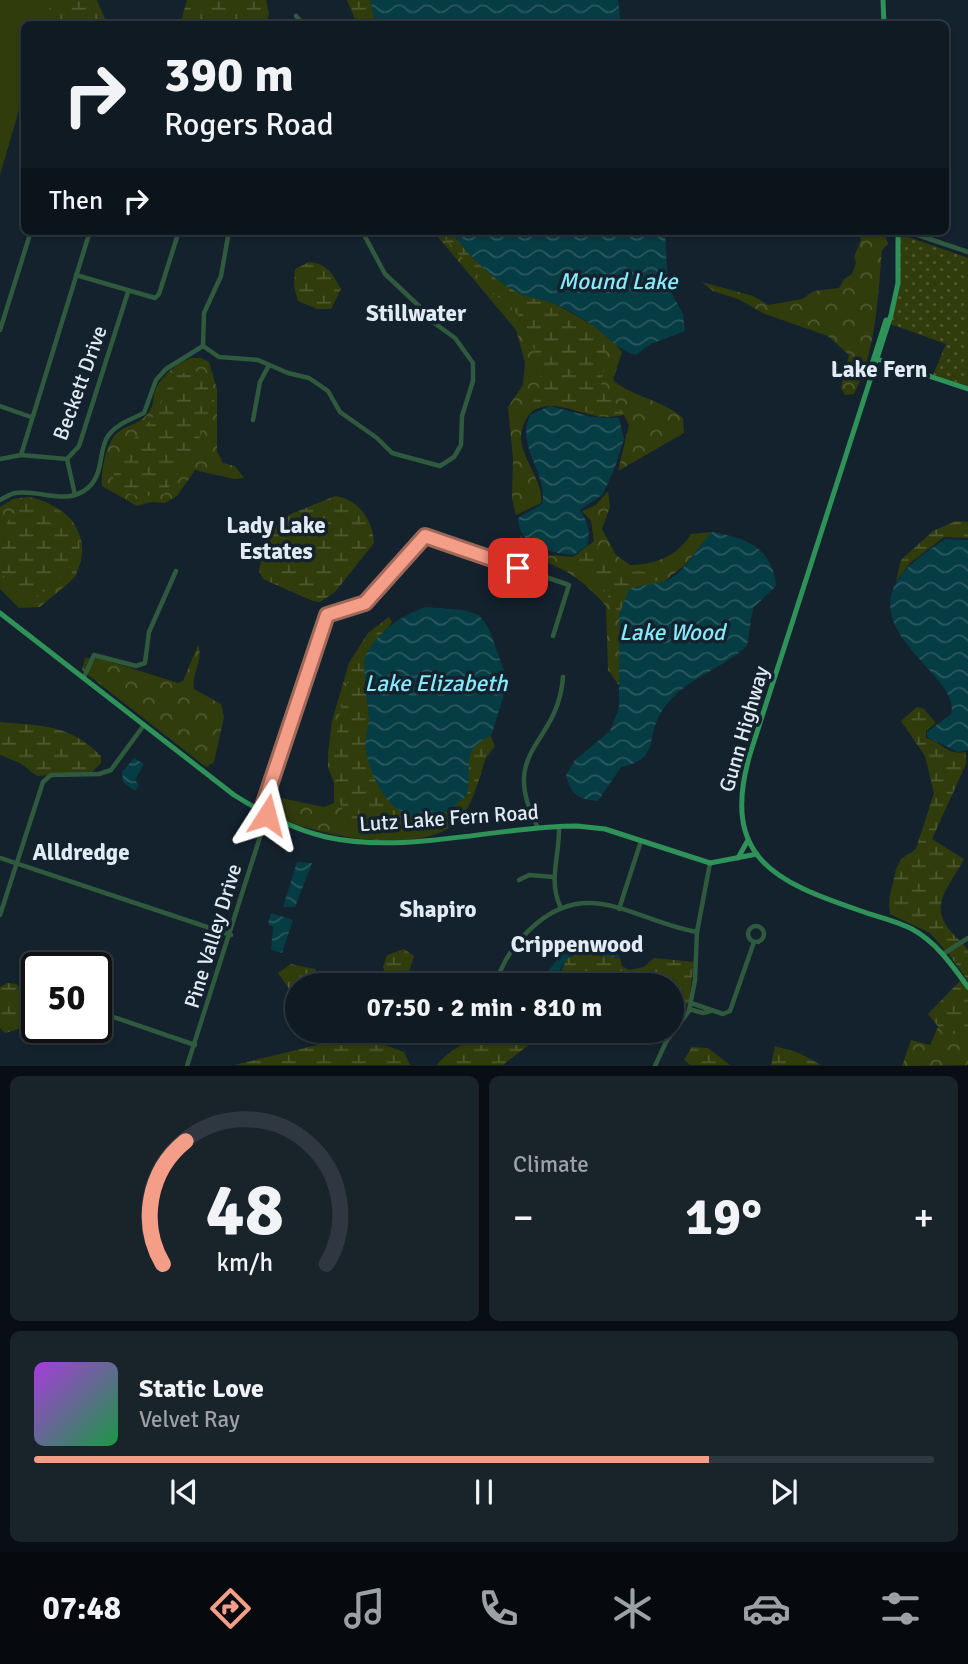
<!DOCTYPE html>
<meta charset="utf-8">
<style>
body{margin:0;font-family:Signika,sans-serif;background:#18232a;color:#f1f3f6;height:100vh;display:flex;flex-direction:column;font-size:26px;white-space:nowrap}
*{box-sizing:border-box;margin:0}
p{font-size:23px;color:#9ba1a5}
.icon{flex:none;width:38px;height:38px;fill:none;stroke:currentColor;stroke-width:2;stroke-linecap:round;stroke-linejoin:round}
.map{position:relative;height:1066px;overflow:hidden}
.panel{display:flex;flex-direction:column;gap:10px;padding:10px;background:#080e13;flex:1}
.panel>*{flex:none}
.top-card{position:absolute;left:21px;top:21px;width:928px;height:214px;border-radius:10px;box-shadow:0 2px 5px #0004,0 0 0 2px #2f3840;background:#0f1a22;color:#f1f3f6;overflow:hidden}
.speed{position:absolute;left:21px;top:952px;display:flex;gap:14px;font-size:35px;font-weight:700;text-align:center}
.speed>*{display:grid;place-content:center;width:91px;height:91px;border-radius:50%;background:#0f1a22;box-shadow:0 2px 5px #0004,0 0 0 2px #2f3840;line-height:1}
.speed .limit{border:4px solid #111;border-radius:10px;background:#fff;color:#111}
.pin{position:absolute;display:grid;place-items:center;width:60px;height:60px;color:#fff;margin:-30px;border-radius:14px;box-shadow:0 4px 10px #0006}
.me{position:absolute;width:77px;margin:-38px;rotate:9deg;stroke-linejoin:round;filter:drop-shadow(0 0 5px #0008)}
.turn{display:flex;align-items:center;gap:24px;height:147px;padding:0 28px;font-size:32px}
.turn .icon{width:91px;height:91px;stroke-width:2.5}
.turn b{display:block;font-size:49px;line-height:60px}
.then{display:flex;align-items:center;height:66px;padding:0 28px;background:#0003;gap:14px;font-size:26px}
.big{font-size:52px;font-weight:700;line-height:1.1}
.panel .widget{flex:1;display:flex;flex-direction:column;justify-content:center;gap:10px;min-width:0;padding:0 24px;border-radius:10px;background:#18232a}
.panel .dial{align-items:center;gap:0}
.dial svg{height:182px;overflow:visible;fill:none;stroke:#2f3840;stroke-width:7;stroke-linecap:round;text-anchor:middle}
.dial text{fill:#f1f3f6;stroke:none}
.song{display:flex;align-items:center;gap:21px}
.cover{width:84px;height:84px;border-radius:10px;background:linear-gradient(135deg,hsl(280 70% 55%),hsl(140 70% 35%))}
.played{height:7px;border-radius:4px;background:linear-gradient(90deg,#f49e88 75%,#2f3840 75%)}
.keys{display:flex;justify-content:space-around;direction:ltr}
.heat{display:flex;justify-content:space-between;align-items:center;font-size:38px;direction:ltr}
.panel .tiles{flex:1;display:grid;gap:10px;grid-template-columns:1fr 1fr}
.widget:last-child{grid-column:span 2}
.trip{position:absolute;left:285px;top:973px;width:399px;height:70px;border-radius:35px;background:#0f1a22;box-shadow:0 2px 5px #0004,0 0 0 2px #2f3840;font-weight:700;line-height:70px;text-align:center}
.menu{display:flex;height:112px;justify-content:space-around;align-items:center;background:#060a0e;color:#9ba1a5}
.menu .icon{width:49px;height:49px}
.menu .active{color:#f49e88}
.menu b{font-size:32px;color:#f1f3f6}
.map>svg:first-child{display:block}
.grass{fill:url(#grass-dots)}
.forest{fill:url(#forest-crowns)}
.wetland{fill:url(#wetland-marsh)}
.green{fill:#313c0c}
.water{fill:url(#water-waves)}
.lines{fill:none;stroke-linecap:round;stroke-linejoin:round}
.minor{stroke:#2f5a3e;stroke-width:4.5}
.major{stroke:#2e9259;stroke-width:5}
.route-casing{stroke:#9f6758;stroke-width:18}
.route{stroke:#f49e88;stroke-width:12}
.labels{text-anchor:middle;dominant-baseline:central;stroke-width:7;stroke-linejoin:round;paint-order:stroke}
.street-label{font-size:21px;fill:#e2ebf3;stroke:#14222e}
.water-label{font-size:23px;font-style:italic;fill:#87e9fa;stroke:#14222e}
.neighbourhood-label{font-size:23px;font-weight:bold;fill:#e2ebf3;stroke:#14222e}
</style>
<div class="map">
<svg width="968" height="1066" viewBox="0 0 968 1066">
<defs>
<pattern id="grass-dots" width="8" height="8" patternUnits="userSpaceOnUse" patternTransform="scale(1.75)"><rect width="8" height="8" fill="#313c0c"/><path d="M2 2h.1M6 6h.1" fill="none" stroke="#4f5830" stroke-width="1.8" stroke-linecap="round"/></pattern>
<pattern id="forest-crowns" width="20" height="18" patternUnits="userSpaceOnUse" patternTransform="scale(1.75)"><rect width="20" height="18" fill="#313c0c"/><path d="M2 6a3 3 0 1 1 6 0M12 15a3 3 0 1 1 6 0" fill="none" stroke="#4f5830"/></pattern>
<pattern id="wetland-marsh" width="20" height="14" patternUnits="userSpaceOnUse" patternTransform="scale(1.75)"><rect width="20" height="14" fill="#313c0c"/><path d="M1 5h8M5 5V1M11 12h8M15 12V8" fill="none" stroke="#4f5830"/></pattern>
<pattern id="water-waves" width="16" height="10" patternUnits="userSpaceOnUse" patternTransform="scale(1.75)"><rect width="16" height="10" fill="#063c44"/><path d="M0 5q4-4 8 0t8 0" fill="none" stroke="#2a585f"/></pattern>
</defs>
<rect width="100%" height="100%" fill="#14222e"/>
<polygon class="grass" points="900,234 968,258 968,386 933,375 946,344 890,324 897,299"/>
<g class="forest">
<path d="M433,231H450L473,259L524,296L552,302L575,315L606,333L622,352L613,380C634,398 659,398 683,418L684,433L618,471L629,425L624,415C613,417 603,418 592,415C566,409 535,392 523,426C513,452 545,479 541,503L516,515L512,499L513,458L508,407L523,385L525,362L516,330Z"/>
<path d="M858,231H884L888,244L882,250C878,296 876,352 854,394L845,395L841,387L849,355L828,336L765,314L738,299L713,291L702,282L753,296L768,305L802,299L814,291L839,288L844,279L852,274L856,263L854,257L861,240Z"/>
<path d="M191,358H201L209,362L217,389V451L223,463L235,466L244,478L234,479L195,470L177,496L165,503L151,502L137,506L102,486C101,470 106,439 121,430C131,424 141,423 149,412C154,405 153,399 155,391C160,377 177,363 191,358Z"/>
<path d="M608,491L610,507L602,529L616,555L630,565C654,565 678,556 691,534L712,532L685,565L619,616L620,687L608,670L606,606C592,590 576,575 557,567C543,560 529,557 516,548L521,535C528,551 554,558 571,557C581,556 588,547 594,541L591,521L582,511L596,505Z"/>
<path d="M28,497C65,503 96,535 76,574C72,583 48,599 40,607L19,608L0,589V507L13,499Z"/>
<path d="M389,617L392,622L383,633L366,700L370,727L478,741L491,736L495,746C491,752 485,758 483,764C477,785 472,810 453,825C414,856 308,835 269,812L276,797L324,807L334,803V783L328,768V753L332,721L349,663L368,633Z"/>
<path d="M198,645C204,660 191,674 194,689L221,704L224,717L214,762L206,767L82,670L85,658H99L178,683L183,681Z"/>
<polygon points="938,1027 968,1039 968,1065 902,1066 911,1040 930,1045"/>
</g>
<g class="wetland">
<polygon points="2,0 97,0 107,24 24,24"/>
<polygon points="187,0 266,0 269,14 266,24 180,24"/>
<polygon points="347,0 370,0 376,24 357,24"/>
<path d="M439,231H450L473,259L606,333L608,345L601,384L624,414C590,421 560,395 529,412L539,387L541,368L524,322L508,304L492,292Z"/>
<path d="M309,262C328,264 332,273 341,289L331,309H317L298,301L294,286L295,269Z"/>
<path d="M195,370L207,384L216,405L191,454L164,494C146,497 126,498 113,483C116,447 135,442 154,415C162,404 167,388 173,376Z"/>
<path d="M335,496C359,499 373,521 374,543L335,592L320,602L313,601L263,579L259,571L263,550L276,526L291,514Z"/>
<path d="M25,504C76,505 87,529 75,577H62L37,597L22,596L0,572C0,543 0,520 25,504Z"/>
<polygon points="956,521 968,522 968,538 944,537 910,563 896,581 901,560 933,531"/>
<path d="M594,541C620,593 633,558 667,580L646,582L629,589L619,615C602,580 585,576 554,555L573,557Z"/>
<path d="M392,622L363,661L370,727L365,749L372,777L449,811C472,788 458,749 491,736C478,787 469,836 404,835C382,835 376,825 352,834C342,814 334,784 333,761C332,753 336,743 337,734C342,691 352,645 392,622Z"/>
<path d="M917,707L924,709L936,723L926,731V738C942,742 948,756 966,752V764L932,839L964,859C946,893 924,908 960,941L945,950L930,933L890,914L889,900L896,869L901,859L916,849L934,793L925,756L901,721Z"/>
<path d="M0,722C43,726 69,724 101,756V763L92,772L37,776L20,763L0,755Z"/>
<polygon points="963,944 968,950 968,981 948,953"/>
<polygon points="404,949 414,956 407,978 395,979 385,973 383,967 387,955"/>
<polygon points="583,953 620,958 622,966 629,970 644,967 654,958 694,962 689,1001 672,1032 672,985 549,985 561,972 567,958"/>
<polygon points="291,964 315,969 321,977 321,985 298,985 297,994 292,993 278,973"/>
<polygon points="961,980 968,988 968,1039 940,1029 928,1014"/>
<polygon points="7,983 16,984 24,991 25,1000 37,1009 37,1016 22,1028 5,1033 0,1028 0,987"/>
<path d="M478,1031L529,1032L539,1037L503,1065H437C448,1050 466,1045 478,1031Z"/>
<polygon points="356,1040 388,1046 404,1052 410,1065 235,1065 325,1043"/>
<polygon points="775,1046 799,1053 821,1065 771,1065"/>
<polygon points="692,1047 708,1048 730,1065 690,1065 684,1060"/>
</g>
<polygon class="green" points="0,0 52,0 45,24 24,24 24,93 0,175"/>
<g class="water">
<polygon points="370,0 618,0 621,24 376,24"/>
<path d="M450,231H665L668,286L683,314L685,331L651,344L636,355C616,350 605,333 588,322C576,315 563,306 549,302C541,299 531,299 523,295C494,282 469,256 450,231Z"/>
<path d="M550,406L592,417L619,418L624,439L615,467L603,494L580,510C588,523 591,531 587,546L573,555C548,552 519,547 518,518L542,504C549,474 515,447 530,415Z"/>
<path d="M712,532C745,537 773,548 776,586L753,608L747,646C720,671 677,681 659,716C646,742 659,759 621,767L598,801C578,799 571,795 566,775L575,760L610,731L619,708V615L629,589C642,584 656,585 667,580C685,573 698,546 712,532Z"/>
<path d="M945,539L968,540V750L958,752L927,737V732L951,714C963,679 860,634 899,578C910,562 929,550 945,539Z"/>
<path d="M425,607L463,610L479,615L489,629L508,682L491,736C459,749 473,768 467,795C460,800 454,808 446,812C400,834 374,789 366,752C363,740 370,727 369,715C368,704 362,663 365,657C377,631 400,617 425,607Z"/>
<polygon points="134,758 144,764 135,780 139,785 135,791 123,782 122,772"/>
<polygon points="297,862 312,863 295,907 283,907"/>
<polygon points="271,913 293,920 282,953 271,950 273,927 268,924"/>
<polygon points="600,938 611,939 620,958 583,953 568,958 549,985 537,985 564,951"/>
</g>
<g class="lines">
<g class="minor">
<polyline points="296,16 303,24"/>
<polyline points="906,231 968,252"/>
<polyline points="76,275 155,298 159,294 179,231"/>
<polyline points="0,330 31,231"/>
<polyline points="203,346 219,357 258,360 288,373 309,378 328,391 340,412 377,438 392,453 440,466 454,457 461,445 462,416 473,381 473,363 455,338 426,317 419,306 385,274 362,231"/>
<polyline points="203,346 204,313 221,276 229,231"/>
<polyline points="0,406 31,417"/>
<polyline points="253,420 260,382 269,365"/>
<polyline points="21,455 90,231"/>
<polyline points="0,459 21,455 67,459 79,446 128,292"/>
<polyline points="67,459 75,495"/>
<path d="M0,500C4,498 10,494 15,493C40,489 67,507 89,487C104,473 98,451 108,436C116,424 132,419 144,413L156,380L166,369L203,346"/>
<polyline points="84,677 94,655 136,666 145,663 149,632 176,571"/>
<polyline points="261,812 327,615 365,603 425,536 569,585 553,636"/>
<path d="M559,826C560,856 548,879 560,906"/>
<path d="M538,828C497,748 558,747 563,677"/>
<polyline points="0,858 231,935"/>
<polyline points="519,880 529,875 554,877"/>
<polyline points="619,909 641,841"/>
<polyline points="0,915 43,782 51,775 99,774 111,770 144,725"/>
<circle cx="756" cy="934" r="8"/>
<polyline points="943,954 968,938"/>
<path d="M495,985C504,959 515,942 536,924C591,877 637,922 697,932"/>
<polyline points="691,1003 723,1014 730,1011 754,942"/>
<polyline points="689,1009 703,1013 711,1011"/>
<polyline points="96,1011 195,1045"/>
<polyline points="187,1066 267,815"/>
<polyline points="655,1066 666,1042 689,1011 695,980 697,932 710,863"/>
</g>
<g class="major">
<polyline points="883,0 884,24"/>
<path d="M898,231V283L891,315L750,754C720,858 775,882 861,911C878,917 897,921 912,929C936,942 952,965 968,987"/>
<polyline points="877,359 968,389"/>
<polyline points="871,367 886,320"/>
<path d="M0,613L234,795C263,813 292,829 326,837C408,855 495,826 577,826L605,829L710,863L757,854"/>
<polyline points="738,858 748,840"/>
</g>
</g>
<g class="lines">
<defs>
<polyline id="route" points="267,815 261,812 327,615 365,603 425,536 518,568"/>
</defs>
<use href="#route" class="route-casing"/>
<use href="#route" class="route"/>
</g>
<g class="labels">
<g class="street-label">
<text transform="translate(80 383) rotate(-70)">Beckett Drive</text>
<text transform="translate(744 729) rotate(-74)">Gunn Highway</text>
<text transform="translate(449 818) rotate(-4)">Lutz Lake Fern Road</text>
<text transform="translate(213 936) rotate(-73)">Pine Valley Drive</text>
</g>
<g class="water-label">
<text x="618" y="281">Mound Lake</text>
<text x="672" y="632">Lake Wood</text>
<text x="436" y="683">Lake Elizabeth</text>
</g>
<g class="neighbourhood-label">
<text x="416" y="313">Stillwater</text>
<text x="879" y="369">Lake Fern</text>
<text x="276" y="525">Lady Lake<tspan x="276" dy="26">Estates</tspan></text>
<text x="81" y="852">Alldredge</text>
<text x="438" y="909">Shapiro</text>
<text x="577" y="944">Crippenwood</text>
</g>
</g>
</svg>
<div class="speed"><div class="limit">50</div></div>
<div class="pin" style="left:518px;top:568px;background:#d93025"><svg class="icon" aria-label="arrive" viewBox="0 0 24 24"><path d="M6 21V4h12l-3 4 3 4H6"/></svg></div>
<svg class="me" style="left:267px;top:815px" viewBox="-20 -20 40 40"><path d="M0-17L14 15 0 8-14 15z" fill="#f49e88" stroke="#fff" stroke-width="4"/></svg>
<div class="trip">07:50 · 2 min · 810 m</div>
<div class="top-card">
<div class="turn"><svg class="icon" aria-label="right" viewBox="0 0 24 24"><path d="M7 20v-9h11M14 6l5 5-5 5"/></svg><div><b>390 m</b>Rogers Road</div></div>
<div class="then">Then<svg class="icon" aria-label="right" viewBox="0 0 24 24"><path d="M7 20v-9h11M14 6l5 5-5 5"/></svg></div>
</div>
</div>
<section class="panel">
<div class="tiles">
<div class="widget dial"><svg viewBox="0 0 100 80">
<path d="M14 69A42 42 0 1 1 86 69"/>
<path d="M14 69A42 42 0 0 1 24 15" stroke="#f49e88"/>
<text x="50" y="56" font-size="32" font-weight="700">48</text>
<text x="50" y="72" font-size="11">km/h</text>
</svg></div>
<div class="widget"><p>Climate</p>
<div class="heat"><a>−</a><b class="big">19°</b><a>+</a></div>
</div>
<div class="widget">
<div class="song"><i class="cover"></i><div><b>Static Love</b><p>Velvet Ray</p></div></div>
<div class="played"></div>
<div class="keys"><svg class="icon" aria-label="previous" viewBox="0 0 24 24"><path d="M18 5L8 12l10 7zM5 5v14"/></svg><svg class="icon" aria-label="pause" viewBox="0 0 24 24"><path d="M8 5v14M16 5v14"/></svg><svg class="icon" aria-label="next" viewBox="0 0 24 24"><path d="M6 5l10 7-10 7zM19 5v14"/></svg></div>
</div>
</div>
</section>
<nav class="menu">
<b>07:48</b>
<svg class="icon active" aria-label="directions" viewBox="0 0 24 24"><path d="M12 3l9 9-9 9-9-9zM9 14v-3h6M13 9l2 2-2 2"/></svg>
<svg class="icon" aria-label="music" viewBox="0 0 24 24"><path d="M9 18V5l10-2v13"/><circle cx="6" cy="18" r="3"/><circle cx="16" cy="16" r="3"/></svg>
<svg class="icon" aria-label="phone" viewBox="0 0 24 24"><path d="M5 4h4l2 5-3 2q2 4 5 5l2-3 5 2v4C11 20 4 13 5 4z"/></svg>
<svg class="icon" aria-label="climate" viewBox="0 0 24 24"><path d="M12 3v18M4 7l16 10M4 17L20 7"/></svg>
<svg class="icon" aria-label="car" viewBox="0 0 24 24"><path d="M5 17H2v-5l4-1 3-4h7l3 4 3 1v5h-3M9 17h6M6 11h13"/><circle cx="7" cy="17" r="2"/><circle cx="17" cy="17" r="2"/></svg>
<svg class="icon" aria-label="filters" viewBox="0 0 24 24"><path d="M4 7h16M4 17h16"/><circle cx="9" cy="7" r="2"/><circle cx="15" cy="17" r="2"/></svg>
</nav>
